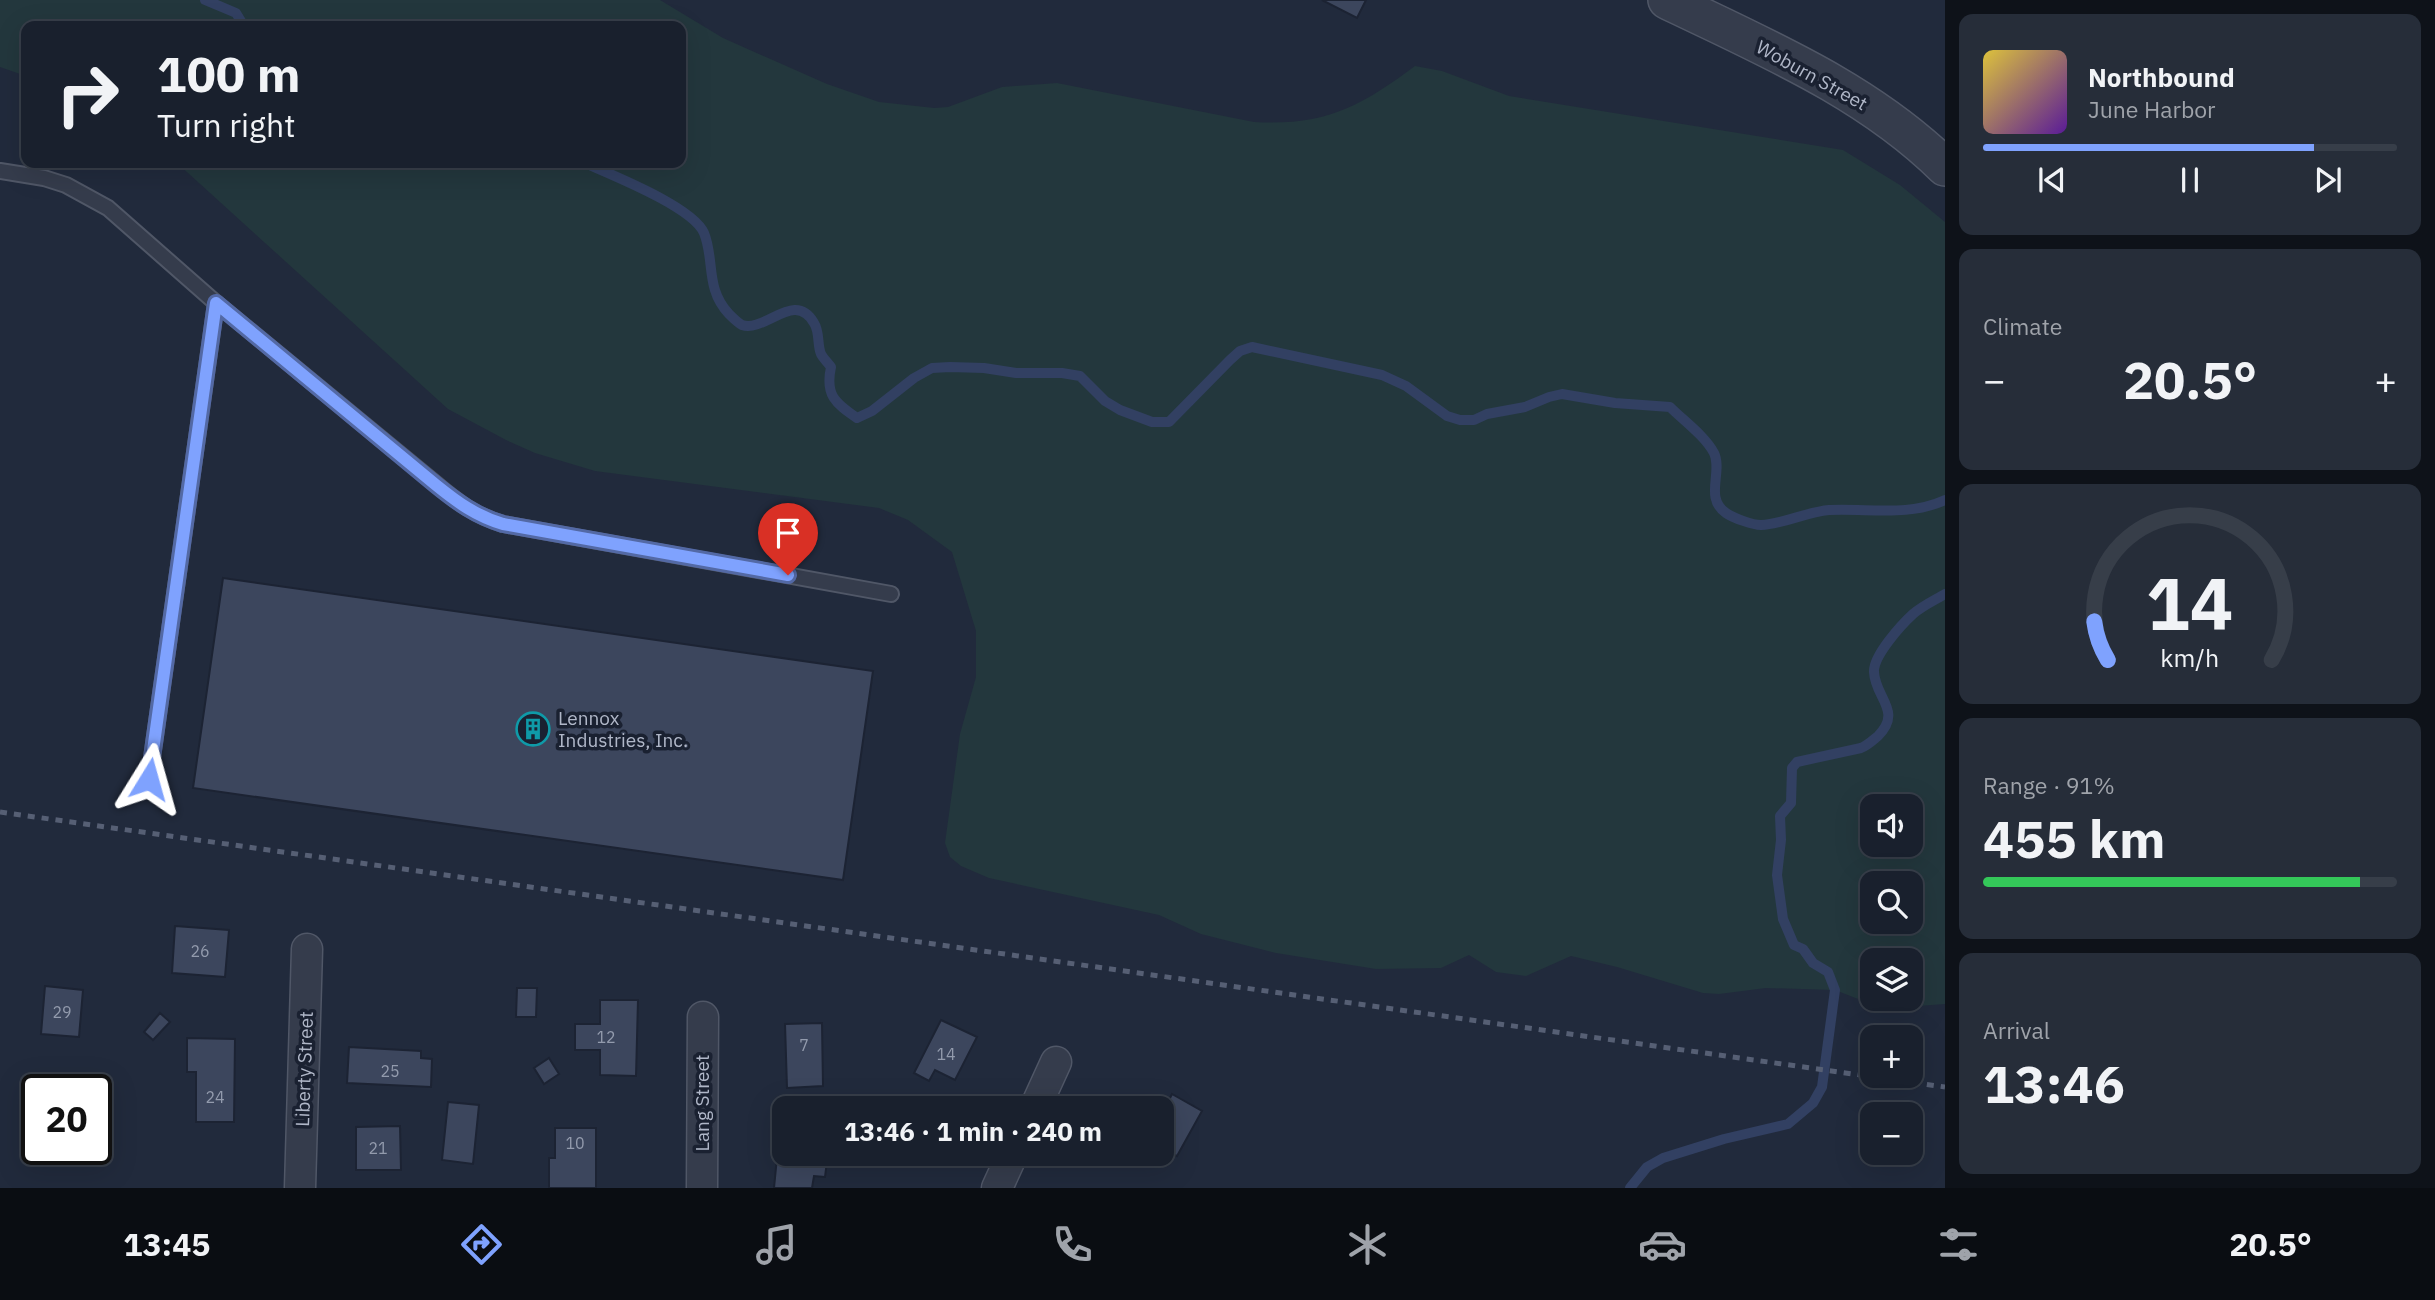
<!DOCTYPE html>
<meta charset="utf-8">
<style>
body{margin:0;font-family:"IBM Plex Sans",sans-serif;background:#262d39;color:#f1f3f6;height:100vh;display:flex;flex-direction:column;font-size:26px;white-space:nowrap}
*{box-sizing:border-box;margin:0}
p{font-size:23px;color:#9fa3aa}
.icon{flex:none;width:38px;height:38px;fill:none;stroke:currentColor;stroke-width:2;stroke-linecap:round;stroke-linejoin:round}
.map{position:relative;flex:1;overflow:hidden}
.details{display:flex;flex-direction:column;gap:14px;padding:14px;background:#0e1219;width:490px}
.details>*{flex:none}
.banner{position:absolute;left:21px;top:21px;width:665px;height:147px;border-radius:14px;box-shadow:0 7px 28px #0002,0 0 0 2px #373e49;background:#19202d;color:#f1f3f6;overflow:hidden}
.fabs{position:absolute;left:1860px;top:794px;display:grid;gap:14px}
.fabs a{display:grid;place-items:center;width:63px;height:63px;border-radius:14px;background:#19202d;box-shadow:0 7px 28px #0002,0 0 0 2px #373e49;font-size:35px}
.speed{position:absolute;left:21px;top:1074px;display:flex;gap:14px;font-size:35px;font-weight:700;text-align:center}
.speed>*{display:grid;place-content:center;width:91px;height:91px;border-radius:50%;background:#19202d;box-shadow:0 7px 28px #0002,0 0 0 2px #373e49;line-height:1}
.speed .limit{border:4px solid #111;border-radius:10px;background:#fff;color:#111}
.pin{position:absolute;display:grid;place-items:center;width:60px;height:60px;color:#fff;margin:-72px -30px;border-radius:50% 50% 50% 0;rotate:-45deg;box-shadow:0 0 7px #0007}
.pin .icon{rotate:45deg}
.me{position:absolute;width:77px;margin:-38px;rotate:8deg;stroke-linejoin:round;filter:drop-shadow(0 0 5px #0008)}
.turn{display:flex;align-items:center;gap:24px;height:147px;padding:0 21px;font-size:32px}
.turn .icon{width:91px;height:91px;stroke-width:2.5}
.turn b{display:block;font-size:49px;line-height:60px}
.big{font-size:52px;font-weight:700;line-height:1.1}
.details .widget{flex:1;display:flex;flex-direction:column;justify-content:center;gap:10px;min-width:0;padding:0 24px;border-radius:14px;background:#262d39}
.details .dial{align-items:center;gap:0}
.dial svg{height:182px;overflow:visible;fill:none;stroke:#373e49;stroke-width:7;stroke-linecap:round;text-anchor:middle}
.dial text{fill:#f1f3f6;stroke:none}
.song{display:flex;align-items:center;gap:21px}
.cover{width:84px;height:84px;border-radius:10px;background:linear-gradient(135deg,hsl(50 70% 55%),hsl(270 70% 35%))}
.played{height:7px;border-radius:4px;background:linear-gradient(90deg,#7fa2fe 80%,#373e49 80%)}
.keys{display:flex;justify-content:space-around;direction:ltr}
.heat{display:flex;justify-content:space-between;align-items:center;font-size:38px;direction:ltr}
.charge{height:10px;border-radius:5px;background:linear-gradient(90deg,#34c759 91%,#373e49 0)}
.trip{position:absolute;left:772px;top:1096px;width:402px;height:70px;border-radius:14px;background:#19202d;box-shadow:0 7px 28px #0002,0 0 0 2px #373e49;font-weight:700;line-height:70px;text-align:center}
.tabs{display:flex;height:112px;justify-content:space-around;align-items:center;background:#0a0d12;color:#9fa3aa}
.tabs .icon{width:49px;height:49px}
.tabs .selected{color:#7fa2fe}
.tabs b{font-size:32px;color:#f1f3f6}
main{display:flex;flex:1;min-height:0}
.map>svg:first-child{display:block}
.green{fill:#23373d;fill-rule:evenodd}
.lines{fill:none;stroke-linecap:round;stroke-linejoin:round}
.stream{stroke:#324062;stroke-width:10}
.building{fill:#3c465d;stroke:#1c2333;stroke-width:2}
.service-casing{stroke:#505767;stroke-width:18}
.minor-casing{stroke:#505767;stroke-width:33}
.tertiary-casing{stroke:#505767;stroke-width:40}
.service{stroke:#353c4c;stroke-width:14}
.minor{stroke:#353c4c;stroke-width:30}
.tertiary{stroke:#353c4c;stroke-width:37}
.rail{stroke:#565f74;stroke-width:5;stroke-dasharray:7 7;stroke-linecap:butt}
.route-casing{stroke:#5369a5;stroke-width:18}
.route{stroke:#7fa2fe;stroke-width:12}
.labels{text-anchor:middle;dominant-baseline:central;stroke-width:7;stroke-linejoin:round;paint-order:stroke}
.number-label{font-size:16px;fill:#939bad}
.street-label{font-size:19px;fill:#b0b7c8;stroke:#1a2131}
.poi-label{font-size:19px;fill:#b0b7c8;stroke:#1a2131;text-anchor:start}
</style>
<main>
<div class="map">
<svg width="1945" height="1188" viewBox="0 0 1945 1188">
<rect width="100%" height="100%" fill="#212a3c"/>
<path class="green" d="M0,0H660L723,38L827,84L879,102L934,108L948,107L1002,87L1057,83L1254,122C1325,126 1360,107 1415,66L1442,71L1509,96L1843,150L1900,185L1945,222V1004L1891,1008L1876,1006L1835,990L1766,988L1719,994L1703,993L1617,967L1571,956L1526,976L1496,972L1469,955L1441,968L1376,969L1276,953L1201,934L1159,915L989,878L961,866L950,857L945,843L960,734L976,677V631L952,552L908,520L879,508L595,471L535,453L506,440L448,409L177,163H681V26H26V76L0,67ZM1872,807H1911V845H1872ZM1872,884H1911V922H1872ZM1872,961H1911V999H1872Z"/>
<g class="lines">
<g class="stream">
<polyline points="205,0 236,13 244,26"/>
<path d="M585,163C612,175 693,207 704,233C715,260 705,289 729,314C732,317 738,323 742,325C765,333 795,289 814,323C820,332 817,345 821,354C823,358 828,363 831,367C825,395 835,403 857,418L872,411L914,378L932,368L950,367L984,368L1016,373H1062L1080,376L1105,401L1120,410L1152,422H1169L1230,360L1240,351L1252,347L1382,375L1406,386L1447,416L1460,420H1474L1487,414L1525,407L1549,397L1562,394L1615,403L1670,407C1684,421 1705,436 1714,453C1723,472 1704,498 1726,513C1733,518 1753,525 1761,525C1784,524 1806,512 1829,510C1869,508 1908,517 1945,500"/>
<path d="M1630,1188L1647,1167L1663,1158L1724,1139L1788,1124L1813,1103L1822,1087L1835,990L1828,972L1813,963L1803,949L1794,945L1783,919L1777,875L1781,840L1780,816L1791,803L1792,768L1797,762L1861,748C1868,745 1872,741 1878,736C1903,711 1875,698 1874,672C1873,656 1901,625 1913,614C1922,606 1935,600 1945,594"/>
</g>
</g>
<g class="building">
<polygon points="1322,0 1366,0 1357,18"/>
<polygon points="223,578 873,671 843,880 193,788"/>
<polygon points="175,926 229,930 225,977 172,973"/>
<polygon points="45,986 83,990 79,1037 41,1034"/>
<polygon points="517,988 537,988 536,1017 516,1017"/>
<polygon points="600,1000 638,1000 636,1076 600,1075 600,1050 575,1050 575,1024 600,1024"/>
<polygon points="160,1013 170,1022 153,1040 144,1032"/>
<polygon points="941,1020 977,1037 955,1080 935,1070 929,1081 914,1073"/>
<polygon points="822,1023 823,1086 787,1088 785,1024"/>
<polygon points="187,1038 235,1039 234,1122 196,1122 196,1072 187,1072"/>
<polygon points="349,1047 421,1051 421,1058 432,1059 431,1087 347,1083"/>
<polygon points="549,1058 559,1074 544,1084 534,1068"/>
<polygon points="1172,1094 1202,1111 1177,1156 1162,1147 1164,1110 1160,1108 1164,1101 1168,1102"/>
<polygon points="448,1102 479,1105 473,1164 442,1160"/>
<polygon points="400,1126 401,1170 356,1170 356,1127"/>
<polygon points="555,1128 596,1128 596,1188 549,1188 549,1158 555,1158"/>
<polygon points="779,1137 784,1138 784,1153 828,1153 825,1177 814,1176 812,1188 774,1188"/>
</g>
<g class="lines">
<defs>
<g id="service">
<path d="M0,171L44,178L66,185L108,208L216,303L436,484C457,502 476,516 503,524L891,594"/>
<polyline points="149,779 216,303"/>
</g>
<g id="minor">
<polyline points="1035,1108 1056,1062"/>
<polyline points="300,1188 307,949"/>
<polyline points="702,1188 703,1017"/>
<polyline points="997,1188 1013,1153"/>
</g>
<path id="tertiary" d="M1667,0C1764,47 1867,90 1945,167"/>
</defs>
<use href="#service" class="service-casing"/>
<use href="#minor" class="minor-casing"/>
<use href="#tertiary" class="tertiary-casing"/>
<use href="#service" class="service"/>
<use href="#minor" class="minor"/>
<use href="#tertiary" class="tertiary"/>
<polyline class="rail" points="0,812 1945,1087"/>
</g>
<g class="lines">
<defs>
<path id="route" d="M149,779L216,303L436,485C457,502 476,516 503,524L788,575"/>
</defs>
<use href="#route" class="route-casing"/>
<use href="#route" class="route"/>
</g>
<defs>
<symbol id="building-ring" viewBox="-11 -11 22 22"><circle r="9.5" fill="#1a2131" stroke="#0f9aa8" stroke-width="1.5"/><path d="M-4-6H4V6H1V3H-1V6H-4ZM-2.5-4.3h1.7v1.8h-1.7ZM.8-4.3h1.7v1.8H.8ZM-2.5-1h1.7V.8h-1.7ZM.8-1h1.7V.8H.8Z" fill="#0f9aa8"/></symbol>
</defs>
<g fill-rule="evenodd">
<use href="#building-ring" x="514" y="710" width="38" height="38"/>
</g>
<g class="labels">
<g class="number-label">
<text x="200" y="951">26</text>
<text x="62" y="1012">29</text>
<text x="606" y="1037">12</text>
<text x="804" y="1045">7</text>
<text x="946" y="1054">14</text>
<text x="390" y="1071">25</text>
<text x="215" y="1097">24</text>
<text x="575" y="1143">10</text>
<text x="378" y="1148">21</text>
</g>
<g class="street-label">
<text transform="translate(1812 75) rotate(29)">Woburn Street</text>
<text transform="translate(304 1069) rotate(-88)">Liberty Street</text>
<text transform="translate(702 1103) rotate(-90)">Lang Street</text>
</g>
<g class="poi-label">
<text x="558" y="718">Lennox<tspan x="558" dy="22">Industries, Inc.</tspan></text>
</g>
</g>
</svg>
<div class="fabs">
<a><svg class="icon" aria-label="sound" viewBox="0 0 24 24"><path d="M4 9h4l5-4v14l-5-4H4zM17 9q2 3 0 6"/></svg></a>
<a><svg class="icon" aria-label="search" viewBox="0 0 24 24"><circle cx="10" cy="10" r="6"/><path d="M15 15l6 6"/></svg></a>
<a><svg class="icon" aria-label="layers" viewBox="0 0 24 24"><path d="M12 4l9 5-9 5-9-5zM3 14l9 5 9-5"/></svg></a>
<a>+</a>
<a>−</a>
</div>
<div class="speed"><div class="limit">20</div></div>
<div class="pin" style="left:788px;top:575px;background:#d93025"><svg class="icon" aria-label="arrive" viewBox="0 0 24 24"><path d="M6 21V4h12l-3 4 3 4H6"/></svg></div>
<svg class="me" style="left:149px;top:779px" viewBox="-20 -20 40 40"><path d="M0-17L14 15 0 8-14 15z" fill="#7fa2fe" stroke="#fff" stroke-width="4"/></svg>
<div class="trip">13:46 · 1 min · 240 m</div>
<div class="banner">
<div class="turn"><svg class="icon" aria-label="right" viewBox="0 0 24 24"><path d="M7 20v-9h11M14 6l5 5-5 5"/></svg><div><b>100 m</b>Turn right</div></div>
</div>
</div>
<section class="details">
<div class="widget">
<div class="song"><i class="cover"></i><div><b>Northbound</b><p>June Harbor</p></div></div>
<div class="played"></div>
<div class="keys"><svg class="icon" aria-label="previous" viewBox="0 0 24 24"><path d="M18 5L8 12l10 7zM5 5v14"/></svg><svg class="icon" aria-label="pause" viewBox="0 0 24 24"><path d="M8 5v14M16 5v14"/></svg><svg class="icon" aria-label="next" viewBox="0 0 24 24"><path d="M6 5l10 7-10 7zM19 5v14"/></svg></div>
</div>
<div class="widget"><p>Climate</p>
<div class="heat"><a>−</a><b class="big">20.5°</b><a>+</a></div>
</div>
<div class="widget dial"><svg viewBox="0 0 100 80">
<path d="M14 69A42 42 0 1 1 86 69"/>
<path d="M14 69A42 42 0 0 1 8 52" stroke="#7fa2fe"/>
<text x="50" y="56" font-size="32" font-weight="700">14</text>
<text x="50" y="72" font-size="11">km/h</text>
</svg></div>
<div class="widget"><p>Range · 91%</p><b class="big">455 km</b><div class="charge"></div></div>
<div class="widget"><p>Arrival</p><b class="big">13:46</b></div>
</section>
</main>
<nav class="tabs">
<b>13:45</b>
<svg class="icon selected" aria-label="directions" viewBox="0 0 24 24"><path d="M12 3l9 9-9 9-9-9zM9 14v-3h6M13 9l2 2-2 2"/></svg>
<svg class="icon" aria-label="music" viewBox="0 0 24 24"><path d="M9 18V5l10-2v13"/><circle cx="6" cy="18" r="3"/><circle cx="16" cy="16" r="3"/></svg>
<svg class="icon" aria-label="phone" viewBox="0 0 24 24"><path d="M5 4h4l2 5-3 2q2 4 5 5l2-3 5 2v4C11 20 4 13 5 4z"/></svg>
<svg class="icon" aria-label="climate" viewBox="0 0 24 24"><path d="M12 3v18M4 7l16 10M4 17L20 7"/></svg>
<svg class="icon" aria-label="car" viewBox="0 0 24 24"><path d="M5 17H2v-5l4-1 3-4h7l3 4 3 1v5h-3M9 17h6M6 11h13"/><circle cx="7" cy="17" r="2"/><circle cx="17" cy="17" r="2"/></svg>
<svg class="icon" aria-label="filters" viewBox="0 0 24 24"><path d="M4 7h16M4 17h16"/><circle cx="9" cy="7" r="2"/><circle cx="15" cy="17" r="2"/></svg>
<b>20.5°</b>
</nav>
